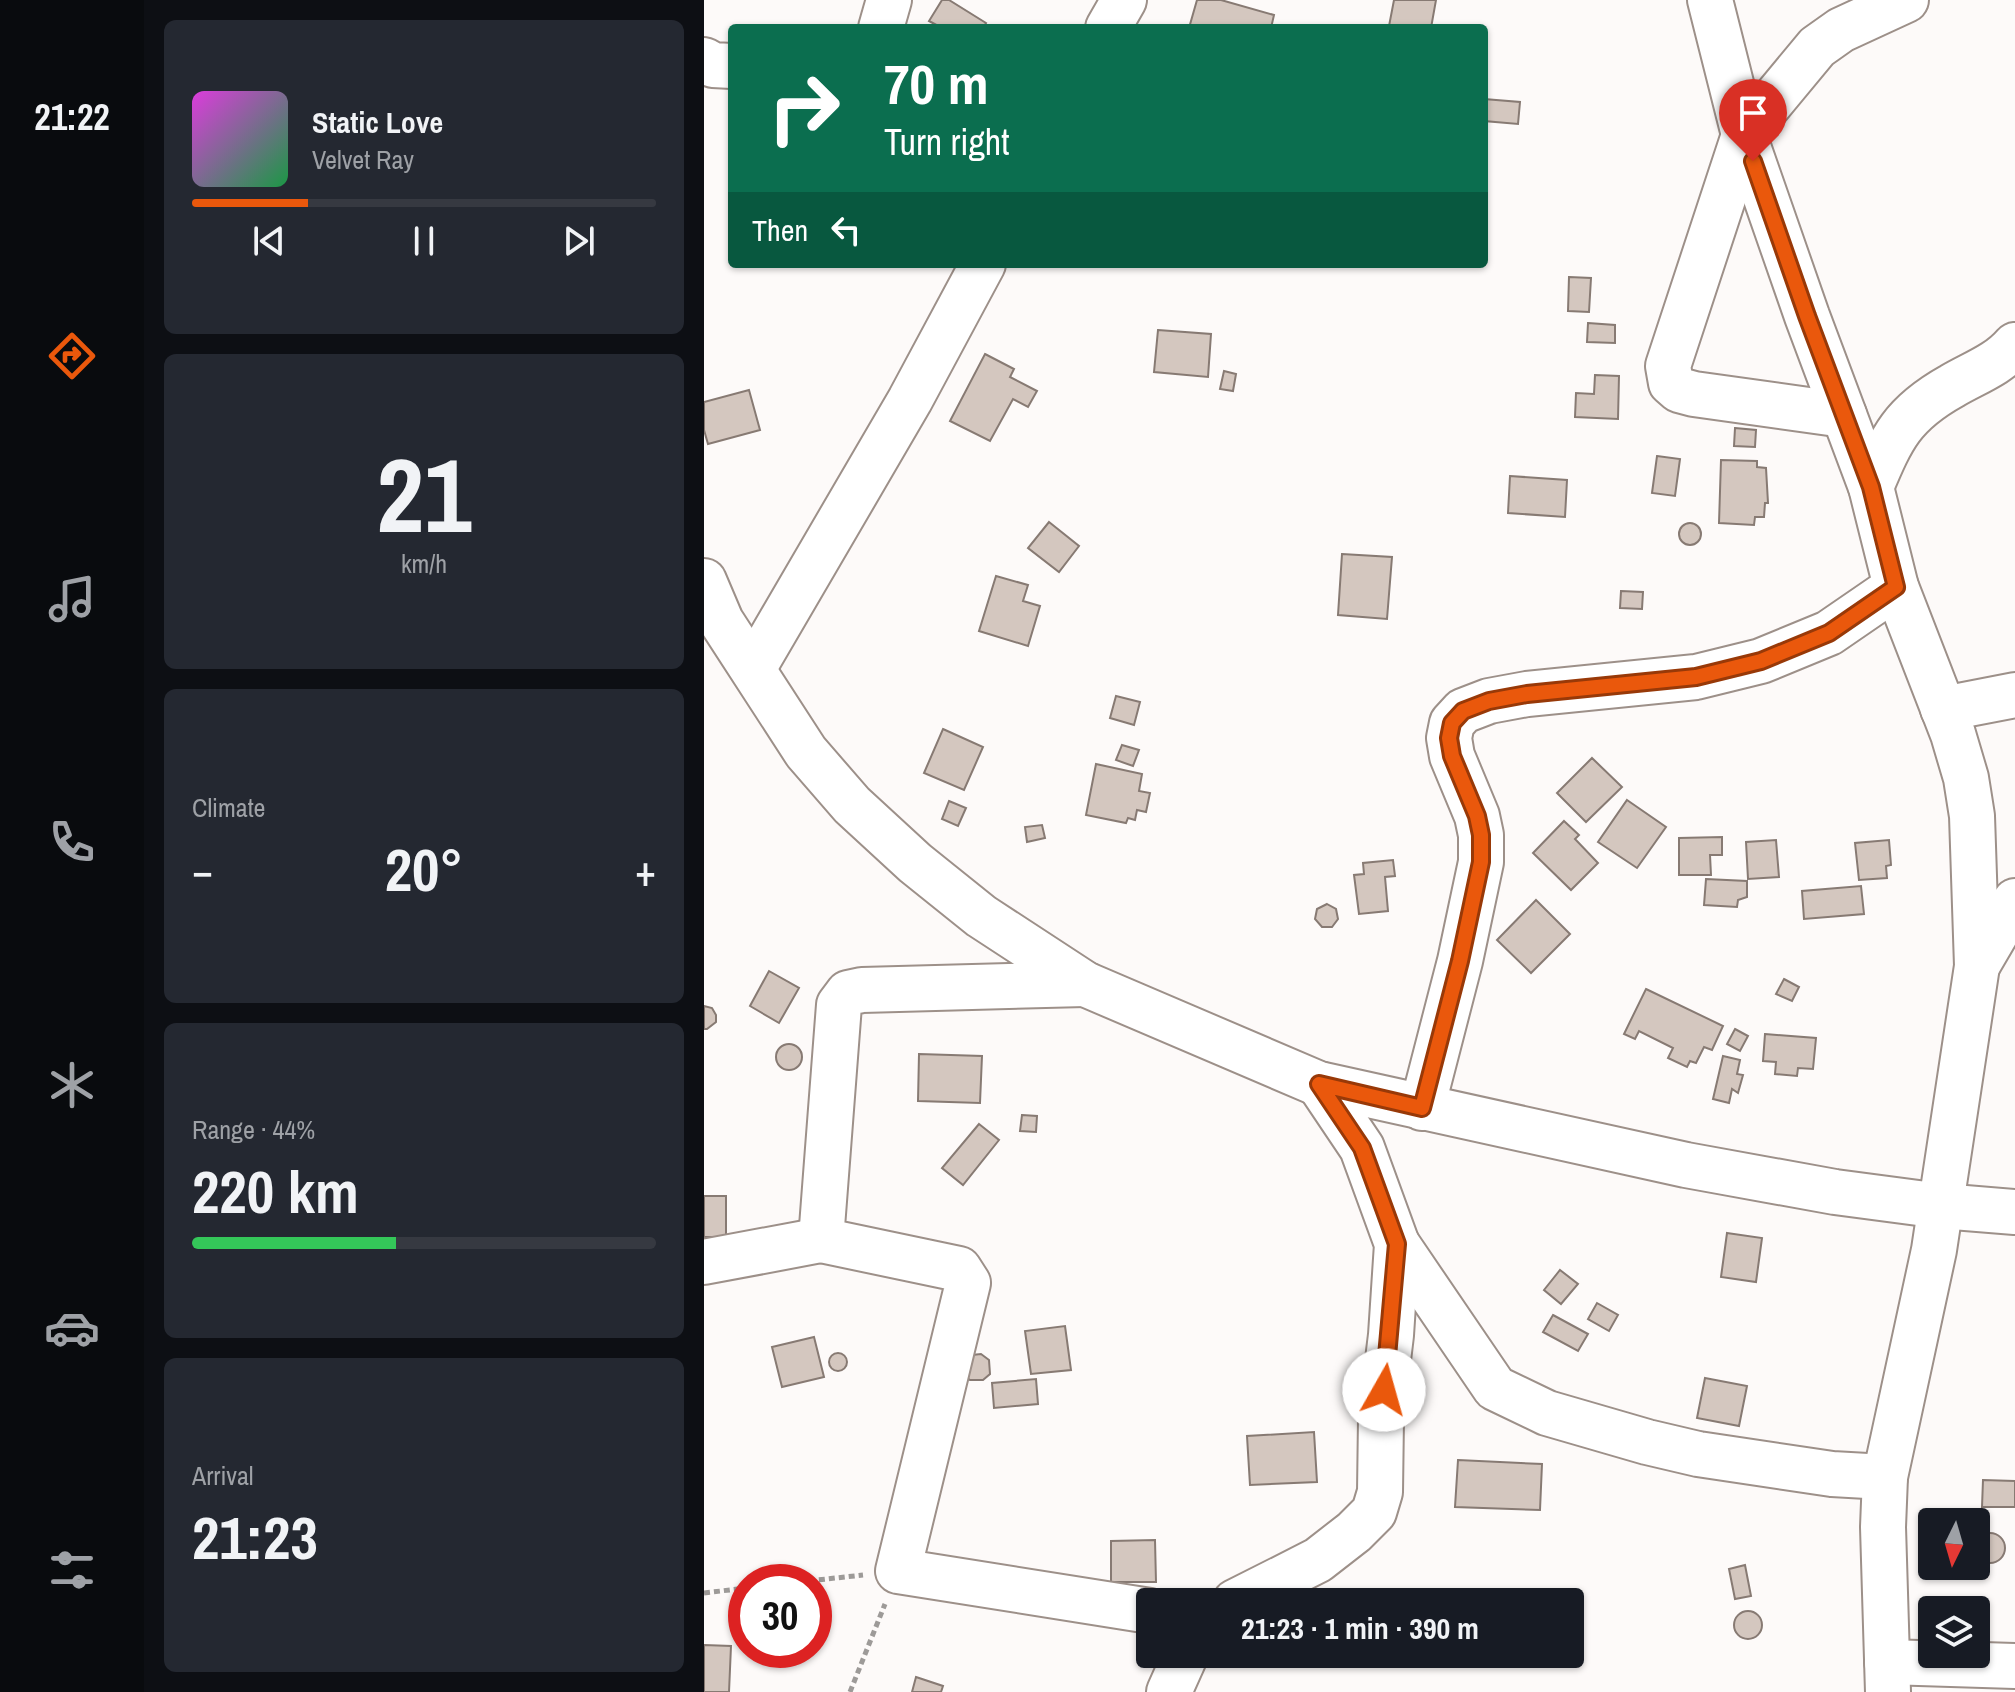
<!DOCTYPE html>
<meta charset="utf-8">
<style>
body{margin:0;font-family:"Archivo Narrow",sans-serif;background:#242831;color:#f1f3f6;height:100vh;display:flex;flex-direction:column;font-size:30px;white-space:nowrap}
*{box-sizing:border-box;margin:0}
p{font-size:26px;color:#9ea1a6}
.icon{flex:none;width:44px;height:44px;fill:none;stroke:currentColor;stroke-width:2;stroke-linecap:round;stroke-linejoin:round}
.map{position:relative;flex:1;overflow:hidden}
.side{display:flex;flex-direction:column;gap:20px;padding:20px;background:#0d0f14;width:560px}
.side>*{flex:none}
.guide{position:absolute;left:24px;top:24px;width:760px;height:244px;border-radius:8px;box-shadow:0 2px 6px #0004;background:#0b6e4f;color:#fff;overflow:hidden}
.needle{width:52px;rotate:185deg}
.buttons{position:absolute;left:1214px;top:1508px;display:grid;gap:16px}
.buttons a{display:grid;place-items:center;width:72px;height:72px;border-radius:8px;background:#171b24;box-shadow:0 2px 6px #0004;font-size:40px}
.speed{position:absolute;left:24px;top:1564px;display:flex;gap:16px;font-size:40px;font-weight:700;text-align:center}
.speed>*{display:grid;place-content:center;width:104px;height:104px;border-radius:50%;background:#171b24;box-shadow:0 2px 6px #0004;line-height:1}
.speed .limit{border:12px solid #d22;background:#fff;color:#111}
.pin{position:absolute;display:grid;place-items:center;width:68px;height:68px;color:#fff;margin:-82px -34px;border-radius:50% 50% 50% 0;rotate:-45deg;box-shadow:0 0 8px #0007}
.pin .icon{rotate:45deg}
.me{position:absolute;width:88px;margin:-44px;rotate:7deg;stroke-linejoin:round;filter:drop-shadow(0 0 6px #0008)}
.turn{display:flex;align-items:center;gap:28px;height:168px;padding:0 24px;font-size:36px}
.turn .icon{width:104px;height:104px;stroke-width:2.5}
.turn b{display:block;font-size:56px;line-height:68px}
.then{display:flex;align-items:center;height:76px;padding:0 24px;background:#0003;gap:16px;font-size:30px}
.big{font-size:60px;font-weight:700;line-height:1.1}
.side .card{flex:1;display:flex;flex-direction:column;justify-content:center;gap:12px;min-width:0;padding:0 28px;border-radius:12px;background:#242831}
.side .dial{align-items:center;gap:0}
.dial b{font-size:104px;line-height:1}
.song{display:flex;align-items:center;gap:24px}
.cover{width:96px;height:96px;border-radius:12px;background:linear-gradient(135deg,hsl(300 70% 55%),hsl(140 70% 35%))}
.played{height:8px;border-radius:4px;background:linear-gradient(90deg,#ea580c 25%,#363941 25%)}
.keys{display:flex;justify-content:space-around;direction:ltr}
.heat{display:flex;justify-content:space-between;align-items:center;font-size:44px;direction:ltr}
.charge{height:12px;border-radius:6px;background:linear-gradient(90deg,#34c759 44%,#363941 0)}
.trip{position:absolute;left:432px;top:1588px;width:448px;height:80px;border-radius:8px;background:#171b24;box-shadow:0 2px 6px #0004;font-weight:700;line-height:80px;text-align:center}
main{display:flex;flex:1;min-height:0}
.dock{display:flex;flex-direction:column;width:144px;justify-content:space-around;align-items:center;background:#090b0e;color:#9ea1a6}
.dock .icon{width:56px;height:56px}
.dock .active{color:#ea580c}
.dock b{font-size:36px;color:#f1f3f6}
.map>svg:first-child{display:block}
.building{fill:#d4c7bf;stroke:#877a73;stroke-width:2}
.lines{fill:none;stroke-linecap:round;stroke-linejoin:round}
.minor-casing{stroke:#9d9089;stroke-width:48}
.path{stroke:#9d9a98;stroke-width:5;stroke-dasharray:6 4;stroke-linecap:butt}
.minor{stroke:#fff;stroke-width:44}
.route-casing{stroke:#983908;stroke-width:20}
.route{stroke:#ea580c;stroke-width:14}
</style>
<main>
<nav class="dock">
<b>21:22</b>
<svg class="icon active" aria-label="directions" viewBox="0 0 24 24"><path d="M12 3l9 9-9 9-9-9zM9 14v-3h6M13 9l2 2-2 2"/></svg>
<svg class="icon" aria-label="music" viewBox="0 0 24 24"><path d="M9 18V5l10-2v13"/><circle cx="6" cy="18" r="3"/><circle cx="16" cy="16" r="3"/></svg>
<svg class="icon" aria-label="phone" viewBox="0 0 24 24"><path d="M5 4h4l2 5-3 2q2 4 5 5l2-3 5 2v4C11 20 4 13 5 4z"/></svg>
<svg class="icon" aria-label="climate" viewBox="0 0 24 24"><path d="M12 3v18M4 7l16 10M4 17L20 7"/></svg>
<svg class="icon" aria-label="car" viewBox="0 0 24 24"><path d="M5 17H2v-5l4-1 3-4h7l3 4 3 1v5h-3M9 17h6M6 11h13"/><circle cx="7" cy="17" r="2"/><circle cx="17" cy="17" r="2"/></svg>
<svg class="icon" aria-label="filters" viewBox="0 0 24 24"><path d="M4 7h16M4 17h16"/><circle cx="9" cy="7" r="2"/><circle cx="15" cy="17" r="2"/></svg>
</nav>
<section class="side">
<div class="card">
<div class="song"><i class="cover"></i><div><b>Static Love</b><p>Velvet Ray</p></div></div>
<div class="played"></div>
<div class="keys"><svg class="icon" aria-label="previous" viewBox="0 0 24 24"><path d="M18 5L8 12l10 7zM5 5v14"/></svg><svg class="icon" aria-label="pause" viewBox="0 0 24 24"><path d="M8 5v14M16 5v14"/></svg><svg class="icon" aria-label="next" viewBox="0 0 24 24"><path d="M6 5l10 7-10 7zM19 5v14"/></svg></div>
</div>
<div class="card dial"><b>21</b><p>km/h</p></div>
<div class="card"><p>Climate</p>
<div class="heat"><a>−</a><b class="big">20°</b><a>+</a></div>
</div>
<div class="card"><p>Range · 44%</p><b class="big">220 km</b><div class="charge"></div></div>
<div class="card"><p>Arrival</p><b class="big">21:23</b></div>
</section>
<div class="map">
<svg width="1311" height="1692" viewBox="0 0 1311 1692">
<rect width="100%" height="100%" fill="#fdfaf9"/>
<g class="building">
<polygon points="238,0 245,0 282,23 279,28 238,28 225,21"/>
<polygon points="493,0 517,0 570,15 567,28 485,28"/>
<polygon points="690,0 732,0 727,28 685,26"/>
<polygon points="780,99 816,102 814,124 780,121"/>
<polygon points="865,277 887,278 885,312 864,311"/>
<polygon points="884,323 911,325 911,343 883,342"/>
<polygon points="454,330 507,334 504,377 450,372"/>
<polygon points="281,354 310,369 306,377 333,391 324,407 309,399 286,441 246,421"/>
<polygon points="520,371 532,374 529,391 516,389"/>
<polygon points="891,375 915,376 914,419 871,417 872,393 890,394"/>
<polygon points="45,390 56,430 4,444 0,430 0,402"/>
<polygon points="1031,428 1052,430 1051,447 1030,446"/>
<polygon points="953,456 976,459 971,496 948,493"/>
<polygon points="1017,460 1053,461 1053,467 1062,468 1064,503 1061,503 1060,517 1051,517 1050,525 1015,523"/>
<polygon points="806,476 863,480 861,517 804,513"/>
<polygon points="345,522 375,546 355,572 324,548"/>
<circle cx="986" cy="534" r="11"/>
<polygon points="638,554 688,557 683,619 634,615"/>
<polygon points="292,576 324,585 319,601 336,606 324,646 275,631"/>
<polygon points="917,591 939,592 938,609 916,608"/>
<polygon points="412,696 436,702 430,725 406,718"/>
<polygon points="239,729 279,747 260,790 220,773"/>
<polygon points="418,745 435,750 429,766 412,760"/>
<polygon points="888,758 918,787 882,822 853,793"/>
<polygon points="392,764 438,774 435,791 446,793 442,812 433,810 431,820 424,818 422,823 382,815"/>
<polygon points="923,800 962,827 933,868 894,842"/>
<polygon points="245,801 262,808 254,826 238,819"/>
<polygon points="860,821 875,835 871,839 894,863 867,890 829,853"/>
<polygon points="338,825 341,838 323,842 321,827"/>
<polygon points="1018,837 1018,855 1006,855 1007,875 975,875 975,838"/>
<polygon points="1072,840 1075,877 1044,879 1042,842"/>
<polygon points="1185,840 1187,865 1182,866 1183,878 1155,880 1151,843"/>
<polygon points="689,860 691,876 681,877 684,911 655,914 650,875 660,874 659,863"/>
<polygon points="1002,879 1043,881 1043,897 1034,900 1033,907 1000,905"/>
<polygon points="1157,886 1160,914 1100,919 1098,891"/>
<polygon points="832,900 866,934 827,973 793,940"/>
<polygon points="623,904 632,909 634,919 628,927 618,927 611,919 613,909"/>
<polygon points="65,971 95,988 75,1023 46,1006"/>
<polygon points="1080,979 1095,987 1088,1001 1072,994"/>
<polygon points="942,989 1019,1026 1008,1050 1000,1047 992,1063 986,1061 983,1067 964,1058 969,1048 935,1031 931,1039 920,1034"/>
<polygon points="0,1006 8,1008 12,1015 12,1022 3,1029 0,1029"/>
<polygon points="1031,1029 1044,1036 1036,1051 1023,1044"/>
<polygon points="1061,1034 1112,1038 1109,1069 1094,1068 1093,1076 1071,1074 1072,1062 1059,1061"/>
<circle cx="85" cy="1057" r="13"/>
<polygon points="215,1054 278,1056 276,1103 214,1101"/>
<polygon points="1019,1056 1036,1060 1033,1074 1039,1075 1034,1093 1028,1089 1025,1103 1009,1099"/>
<polygon points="318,1115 333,1116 332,1132 316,1131"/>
<polygon points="275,1124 295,1140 259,1185 238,1168"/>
<rect x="0" y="1196" width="22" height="41"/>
<polygon points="1023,1233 1058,1238 1052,1282 1017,1277"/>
<polygon points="856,1270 874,1284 857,1304 840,1290"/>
<polygon points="893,1303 914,1315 905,1331 884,1319"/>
<polygon points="849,1315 884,1334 874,1351 839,1332"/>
<polygon points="361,1326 367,1370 327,1374 321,1331"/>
<polygon points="110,1337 120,1377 78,1387 68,1347"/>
<circle cx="134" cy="1362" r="9"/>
<polygon points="277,1354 285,1360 286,1374 279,1380 266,1380 262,1377 268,1355"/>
<polygon points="1001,1378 1043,1386 1035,1426 993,1418"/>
<polygon points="332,1379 334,1404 290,1408 288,1383"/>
<polygon points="610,1432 613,1482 546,1485 543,1436"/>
<polygon points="754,1460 838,1464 836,1510 751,1507"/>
<polygon points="1279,1480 1311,1481 1311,1507 1278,1507"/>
<circle cx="1286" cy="1548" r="15"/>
<polygon points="451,1540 452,1582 407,1582 407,1541"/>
<polygon points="1041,1565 1047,1596 1031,1599 1025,1569"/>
<polygon points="738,1590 757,1591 757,1602 737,1602"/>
<circle cx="1044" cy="1625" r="14"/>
<polygon points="0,1645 27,1646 25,1692 0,1692"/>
<polygon points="212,1677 239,1686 237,1692 208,1692"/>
</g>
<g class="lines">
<defs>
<g id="minor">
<polyline points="1006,0 1040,135 1103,316 1167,487 1192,587 1249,734 1262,778 1268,816 1273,966 1230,1250 1181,1477 1179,1527 1184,1692"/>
<polyline points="177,28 185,0"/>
<polyline points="404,28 420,0"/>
<polyline points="0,60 9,65 28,66"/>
<polyline points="1140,415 990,394 975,390 967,383 964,366 1040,135 1113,47 1137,30 1202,0"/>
<path d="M1167,487C1188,437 1198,414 1248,386C1270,373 1294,365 1311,345"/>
<polyline points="0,581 17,621 102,752 148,805 211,863 277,916 381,984 615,1084 982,1165 1131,1192 1237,1206 1311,1212"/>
<polyline points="49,669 206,400 279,264"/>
<polyline points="1239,709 1311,695"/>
<polyline points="1273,966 1311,901"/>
<polyline points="381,984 158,990 144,993 135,1005 117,1240 255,1269 264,1283 194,1571 446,1611"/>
<polyline points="718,1108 756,961 777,862 777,835 773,816 748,756 745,738 748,723 759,711 785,701 823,694 992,677 1057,661 1125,633 1192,587"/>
<polyline points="693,1244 791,1388 843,1413 943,1442 994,1454 1128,1474 1181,1477"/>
<polyline points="0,1262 117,1240"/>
<polyline points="531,1602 614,1560 650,1532 670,1512 676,1492 677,1418 687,1335 693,1244 658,1148 615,1084"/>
<polyline points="1183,1662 1311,1666"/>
<polyline points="465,1692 482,1654"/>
</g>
</defs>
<use href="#minor" class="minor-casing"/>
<g class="path">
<polyline points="95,1582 159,1575"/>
<polyline points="0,1593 42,1588"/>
<polyline points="146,1692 181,1604"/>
</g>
<use href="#minor" class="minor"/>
</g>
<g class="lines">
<defs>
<polyline id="route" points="680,1390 693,1244 658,1148 615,1084 718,1108 756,961 777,862 777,835 773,816 748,756 745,738 748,723 759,711 785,701 823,694 992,677 1057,661 1125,633 1192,587 1167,487 1103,316 1049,161"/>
</defs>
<use href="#route" class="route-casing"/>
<use href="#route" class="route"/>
</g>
</svg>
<div class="buttons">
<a><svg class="needle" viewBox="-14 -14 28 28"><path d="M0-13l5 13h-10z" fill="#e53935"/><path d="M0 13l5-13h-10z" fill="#9ea1a6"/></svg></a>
<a><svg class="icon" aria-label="layers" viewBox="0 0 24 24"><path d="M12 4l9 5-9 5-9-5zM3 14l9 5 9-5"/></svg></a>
</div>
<div class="speed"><div class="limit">30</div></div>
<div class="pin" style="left:1049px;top:161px;background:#d93025"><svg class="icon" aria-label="arrive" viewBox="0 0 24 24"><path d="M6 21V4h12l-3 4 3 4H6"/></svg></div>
<svg class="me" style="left:680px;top:1390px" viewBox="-20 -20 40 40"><circle r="19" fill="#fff"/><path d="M0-13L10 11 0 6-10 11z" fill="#ea580c"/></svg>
<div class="trip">21:23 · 1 min · 390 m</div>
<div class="guide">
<div class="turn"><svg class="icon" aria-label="right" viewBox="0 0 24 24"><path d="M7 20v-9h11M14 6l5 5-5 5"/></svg><div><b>70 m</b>Turn right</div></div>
<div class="then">Then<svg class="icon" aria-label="left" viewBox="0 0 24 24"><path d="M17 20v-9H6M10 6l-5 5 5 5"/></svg></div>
</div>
</div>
</main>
